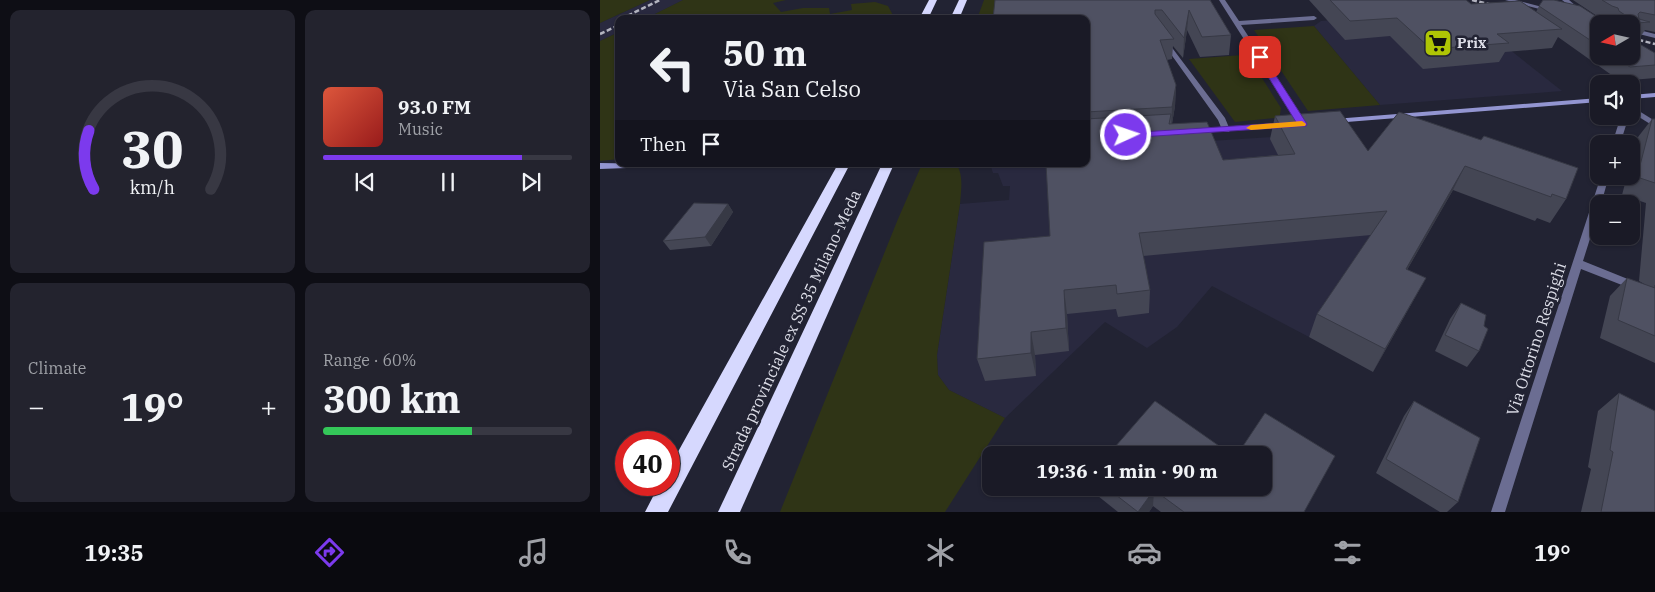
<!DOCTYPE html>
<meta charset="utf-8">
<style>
body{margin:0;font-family:"IBM Plex Serif",serif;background:#23232e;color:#f1f3f6;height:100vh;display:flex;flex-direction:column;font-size:19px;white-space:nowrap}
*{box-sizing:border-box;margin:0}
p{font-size:16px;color:#9fa1a7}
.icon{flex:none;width:28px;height:28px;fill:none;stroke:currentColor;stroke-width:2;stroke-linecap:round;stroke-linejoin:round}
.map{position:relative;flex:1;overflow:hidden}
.drawer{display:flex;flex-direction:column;gap:10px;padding:10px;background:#0e0e15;width:600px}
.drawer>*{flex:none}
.banner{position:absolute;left:15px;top:15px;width:475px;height:152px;border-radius:10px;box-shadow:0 1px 4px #0004,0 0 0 1px #383843;background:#1a1a26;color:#f1f3f6;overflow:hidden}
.needle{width:32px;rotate:261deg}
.buttons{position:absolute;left:990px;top:15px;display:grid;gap:10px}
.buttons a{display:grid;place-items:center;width:50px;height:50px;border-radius:10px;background:#1a1a26;box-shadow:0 1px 4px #0004,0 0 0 1px #383843;font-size:25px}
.speed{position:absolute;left:15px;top:431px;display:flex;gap:10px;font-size:25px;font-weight:700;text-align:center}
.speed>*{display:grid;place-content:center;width:65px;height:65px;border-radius:50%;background:#1a1a26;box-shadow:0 1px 4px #0004,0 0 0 1px #383843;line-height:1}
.speed .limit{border:8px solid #d22;background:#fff;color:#111}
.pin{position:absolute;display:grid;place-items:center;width:42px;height:42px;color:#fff;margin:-21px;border-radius:10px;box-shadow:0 2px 8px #0006}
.me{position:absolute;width:55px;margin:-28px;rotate:87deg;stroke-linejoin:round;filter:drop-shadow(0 0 4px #0008)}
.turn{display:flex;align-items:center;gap:18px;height:105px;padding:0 25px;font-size:22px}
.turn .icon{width:65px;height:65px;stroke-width:2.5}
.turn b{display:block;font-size:35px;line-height:42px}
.then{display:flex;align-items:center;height:48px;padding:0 25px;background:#0003;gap:10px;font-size:19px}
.big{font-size:38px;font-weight:700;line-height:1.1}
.drawer .tile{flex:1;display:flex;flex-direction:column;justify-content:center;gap:8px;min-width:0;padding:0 18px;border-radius:10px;background:#23232e}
.drawer .dial{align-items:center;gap:0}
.dial svg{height:130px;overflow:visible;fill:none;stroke:#383843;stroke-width:7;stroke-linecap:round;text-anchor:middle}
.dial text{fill:#f1f3f6;stroke:none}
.song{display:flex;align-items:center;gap:15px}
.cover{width:60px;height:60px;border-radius:8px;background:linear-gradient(135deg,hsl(10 70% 55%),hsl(0 70% 35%))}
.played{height:5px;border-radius:2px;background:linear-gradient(90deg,#7c3aed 80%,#383843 80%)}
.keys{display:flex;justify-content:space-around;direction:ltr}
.heat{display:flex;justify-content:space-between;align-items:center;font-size:28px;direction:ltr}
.charge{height:8px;border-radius:4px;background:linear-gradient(90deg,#34c759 60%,#383843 0)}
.drawer .tiles{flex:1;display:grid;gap:10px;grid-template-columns:repeat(2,1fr)}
.trip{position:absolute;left:382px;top:446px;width:290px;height:50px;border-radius:10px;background:#1a1a26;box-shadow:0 1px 4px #0004,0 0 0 1px #383843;font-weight:700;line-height:50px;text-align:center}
.menu{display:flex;height:80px;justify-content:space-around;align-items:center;background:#0a0a0f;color:#9fa1a7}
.menu .icon{width:35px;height:35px}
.menu .selected{color:#7c3aed}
.menu b{font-size:22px;color:#f1f3f6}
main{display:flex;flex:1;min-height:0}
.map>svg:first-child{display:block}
.built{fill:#29293f}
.green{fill:#2f3416}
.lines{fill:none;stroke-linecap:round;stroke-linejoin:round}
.street{fill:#6b6d92;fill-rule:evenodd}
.secondary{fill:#9395d1;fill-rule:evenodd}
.highway{fill:#d6d8fe;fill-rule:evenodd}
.rail{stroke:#b2b3bf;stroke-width:2.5;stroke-dasharray:5 2.5;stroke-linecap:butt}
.wall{fill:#444654}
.shaded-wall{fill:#373945}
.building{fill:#4f5162;stroke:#373945}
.route{fill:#7c3aed;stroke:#51269a}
.slow{fill:#f59e0b}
.labels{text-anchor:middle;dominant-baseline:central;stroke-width:5;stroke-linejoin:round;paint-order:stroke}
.far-poi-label{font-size:14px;font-weight:bold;fill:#dddee8;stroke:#222333;text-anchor:start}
.street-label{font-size:16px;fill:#dddee8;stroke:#222333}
</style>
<main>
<section class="drawer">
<div class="tiles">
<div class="tile dial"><svg viewBox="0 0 100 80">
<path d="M14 69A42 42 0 1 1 86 69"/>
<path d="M14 69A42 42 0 0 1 11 33" stroke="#7c3aed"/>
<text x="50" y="56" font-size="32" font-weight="700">30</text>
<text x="50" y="72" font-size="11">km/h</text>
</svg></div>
<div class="tile">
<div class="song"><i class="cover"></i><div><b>93.0 FM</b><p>Music</p></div></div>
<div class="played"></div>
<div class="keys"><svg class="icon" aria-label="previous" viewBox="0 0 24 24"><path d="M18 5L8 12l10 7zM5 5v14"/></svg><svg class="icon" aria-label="pause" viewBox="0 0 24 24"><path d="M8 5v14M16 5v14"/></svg><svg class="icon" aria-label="next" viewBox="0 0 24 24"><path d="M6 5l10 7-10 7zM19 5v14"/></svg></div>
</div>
<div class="tile"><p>Climate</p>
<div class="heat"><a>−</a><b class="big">19°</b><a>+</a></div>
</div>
<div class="tile"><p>Range · 60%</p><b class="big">300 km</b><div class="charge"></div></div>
</div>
</section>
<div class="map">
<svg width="1055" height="512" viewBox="0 0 1055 512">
<rect width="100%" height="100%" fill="#222333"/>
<g class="built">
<polygon points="50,0 83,0 45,19 19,19 19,32 0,41 0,23"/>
<polygon points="861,11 962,91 780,105 714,26 721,21"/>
<polygon points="749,132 797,203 709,337 612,286 577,327 547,348 505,322 405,418 349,390 338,375 337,355 360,204 409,200 410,186 403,186 398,173 393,173 390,164 486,164 486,149"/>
</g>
<g class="green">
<polygon points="0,0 50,0 0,23"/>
<polygon points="83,0 186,0 173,3 181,12 203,8 229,8 230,14 252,10 251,4 275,2 288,6 295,19 45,19"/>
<polygon points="384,0 402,0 393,19 377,19"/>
<polygon points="714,26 780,105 708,111 654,30"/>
<polygon points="19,32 19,159 0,161 0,41"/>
<polygon points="643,55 648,56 681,108 680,115 675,118 635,122 589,59"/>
<path d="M322,164H356C364,174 361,191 360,204L337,355L338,375L349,390L405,418L345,512H180L298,219Z"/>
</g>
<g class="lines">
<g class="street">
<polygon points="619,0 625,0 639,21 714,16 717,18 714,20 641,25 706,124 705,126 699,126 698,124"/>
<polygon points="905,0 915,0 954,10 951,12"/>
<polygon points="962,0 969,0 983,12 978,13"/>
<polygon points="1031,28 1055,34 1055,38 1031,32"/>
<polygon points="563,41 567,41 625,118 630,130 629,132 623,132 618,120 563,43"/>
<polygon points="1031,106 1055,121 1055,127 1031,112"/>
<polygon points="1021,116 1029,116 1020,144 1012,144"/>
<polygon points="1001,176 1009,176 1001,204 999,204 999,210 983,261 1055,290 1055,298 981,269 905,512 891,512"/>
</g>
<g class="secondary">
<polygon points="1055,93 1055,97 1031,99 1031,95"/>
<polygon points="999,98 999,102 734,123 730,121 734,119"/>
<polygon points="685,123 689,125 688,127 597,133 593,131 597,129"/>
<polygon points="0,163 57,164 53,167 0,169"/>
</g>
<g class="highway">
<polygon points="329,0 337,0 328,19 319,19"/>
<polygon points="359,0 367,0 359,19 350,19"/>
<polygon points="238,164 250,164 68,512 45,512 59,485 69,485 69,468"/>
<polygon points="282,164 294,164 140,512 118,512"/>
</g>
<g class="rail">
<polyline points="872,0 897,6"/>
<polyline points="21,19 60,0"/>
<polyline points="0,34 19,25"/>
<polyline points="1031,38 1055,44"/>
</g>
</g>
<g class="wall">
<polygon points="610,0 631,35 629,55 600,57 587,30 583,58 573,46 572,59 567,60 576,85 575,106 572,124 623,160 678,155 670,139 675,116 768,151 799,112 966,199 950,223 937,218 935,221 853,190 807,270 826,278 773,372 709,337 717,314 771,235 543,256 550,290 549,313 518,317 516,309 467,314 469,351 435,355 436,376 385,381 377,359 450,236 486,164 486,19"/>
<polygon points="709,0 866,0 871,4 936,12 939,6 999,24 999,56 1031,56 1055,53 1055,78 1020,81 958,37 952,48 905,52 899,62 823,69 790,36 745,40"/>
<polygon points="973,0 1055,0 1055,32 1045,30 1041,36 1031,37 1031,24 1010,24 1010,22 1003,20"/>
<polygon points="1052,119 1055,119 1055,363 1000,338 1010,296 1027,278 1046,285 1039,281 1046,203 1022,195 1027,176 1031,176 1031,162 1038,137"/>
<polygon points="128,204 133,212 111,246 70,250 63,241"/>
<polygon points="861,303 879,351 867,367 835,351 850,319"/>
<polygon points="1019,393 1055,512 981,512 991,469 988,467 998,411"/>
<polygon points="814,401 858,502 847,512 840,512 776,473 804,416"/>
<polygon points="492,488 664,488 704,512 561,512 553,506 549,512 518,512 493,492"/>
</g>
<g class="shaded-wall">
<polygon points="589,10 587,30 583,58 584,38"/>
<polygon points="576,85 575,106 571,129 572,107"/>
<polygon points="865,166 853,190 794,292 806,269"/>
<polygon points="128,204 133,212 111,246 105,237"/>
<polygon points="826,278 813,301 773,372 785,349"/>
<polygon points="464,290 467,314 469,351 466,328"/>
<polygon points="431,332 435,355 436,376 431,353"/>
<polygon points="554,490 553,506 549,512 538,512"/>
</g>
<g class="building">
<polygon points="395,0 610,0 631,35 602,37 589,10 584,38 562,10 555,10 555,14 574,39 560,40 576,85 572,107 486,112 486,19 393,19"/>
<polygon points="730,0 866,0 871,4 920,1 962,29 897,34 909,43 831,49 797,18 750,21"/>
<polygon points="943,0 954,0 980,6 1008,24 999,24 999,46 939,6"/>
<polygon points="1002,0 1055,0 1055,15 1040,12 1038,14 1039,19 1050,22 1037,23 1019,11 1018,8 1012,6"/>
<polygon points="1031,39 1055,53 1055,65 1030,67 1013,56 1031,56"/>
<polygon points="740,111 768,151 799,112 881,140 884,136 978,168 966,199 952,194 951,197 865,166 806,269 826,278 785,349 717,314 787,211 539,233 550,290 517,294 516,285 464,290 466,328 431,332 431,353 377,359 384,242 450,236 446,164 486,164 486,119 571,114 569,124 607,122 623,160 695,154 675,116"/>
<polygon points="1052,119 1055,119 1055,183 1037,177"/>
<polygon points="94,203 128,204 105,237 63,241"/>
<polygon points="1027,278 1055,288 1055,285 1055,336 1018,320"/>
<polygon points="861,303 886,315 884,326 888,329 879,351 845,335"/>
<polygon points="1019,393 1055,411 1055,512 1001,512 1013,452 1010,450"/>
<polygon points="555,401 632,455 508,455"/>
<polygon points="814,401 880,438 858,502 786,459"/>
<polygon points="665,413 735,456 704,512 584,512 554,490 538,512 507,488 664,488 664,455 637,455"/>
</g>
<polygon class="route" points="657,55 664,57 707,124 706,126 526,138 522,135 526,133 696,122 656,57"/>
<polygon class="slow" points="702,121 706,124 705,126 651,130 646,128 651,125"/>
<defs>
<symbol id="supermarket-square" viewBox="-11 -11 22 22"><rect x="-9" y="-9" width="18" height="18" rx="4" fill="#afc505" stroke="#222333"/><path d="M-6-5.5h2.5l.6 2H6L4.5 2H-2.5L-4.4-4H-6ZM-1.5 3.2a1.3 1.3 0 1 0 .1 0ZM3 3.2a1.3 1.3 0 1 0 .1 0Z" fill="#111"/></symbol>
</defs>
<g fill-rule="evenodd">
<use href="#supermarket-square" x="822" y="27" width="32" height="32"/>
</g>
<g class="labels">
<g class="far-poi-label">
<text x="857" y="43">Prix</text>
</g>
<g class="street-label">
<text transform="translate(191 330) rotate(-65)">Strada provinciale ex SS 35 Milano-Meda</text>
<text transform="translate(936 339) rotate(-72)">Via Ottorino Respighi</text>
</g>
</g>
</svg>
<div class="buttons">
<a><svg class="needle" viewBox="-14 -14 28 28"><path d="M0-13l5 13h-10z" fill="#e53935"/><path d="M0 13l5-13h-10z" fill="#9fa1a7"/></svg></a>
<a><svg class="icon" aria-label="sound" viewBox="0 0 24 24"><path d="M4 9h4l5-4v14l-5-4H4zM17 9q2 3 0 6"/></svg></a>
<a>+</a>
<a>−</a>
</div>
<div class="speed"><div class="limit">40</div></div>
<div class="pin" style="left:660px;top:57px;background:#d93025"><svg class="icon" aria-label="arrive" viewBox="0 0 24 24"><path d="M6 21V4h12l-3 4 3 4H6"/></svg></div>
<svg class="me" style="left:526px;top:135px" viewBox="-20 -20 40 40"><circle r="17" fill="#7c3aed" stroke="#fff" stroke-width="3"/><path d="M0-11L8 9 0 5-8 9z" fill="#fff"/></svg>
<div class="trip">19:36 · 1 min · 90 m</div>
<div class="banner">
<div class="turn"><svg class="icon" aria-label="left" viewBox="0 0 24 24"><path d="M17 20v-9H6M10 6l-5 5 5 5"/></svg><div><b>50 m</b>Via San Celso</div></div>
<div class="then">Then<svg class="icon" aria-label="arrive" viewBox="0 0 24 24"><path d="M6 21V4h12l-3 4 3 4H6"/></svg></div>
</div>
</div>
</main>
<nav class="menu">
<b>19:35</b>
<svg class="icon selected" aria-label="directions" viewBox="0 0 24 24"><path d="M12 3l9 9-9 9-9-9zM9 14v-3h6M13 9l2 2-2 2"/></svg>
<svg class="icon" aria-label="music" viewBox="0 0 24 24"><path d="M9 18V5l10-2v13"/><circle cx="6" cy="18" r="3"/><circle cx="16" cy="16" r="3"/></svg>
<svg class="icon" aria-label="phone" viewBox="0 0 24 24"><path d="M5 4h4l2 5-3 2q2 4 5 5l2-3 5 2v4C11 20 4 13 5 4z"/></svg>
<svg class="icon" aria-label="climate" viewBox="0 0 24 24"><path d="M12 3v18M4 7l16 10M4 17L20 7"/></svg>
<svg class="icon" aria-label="car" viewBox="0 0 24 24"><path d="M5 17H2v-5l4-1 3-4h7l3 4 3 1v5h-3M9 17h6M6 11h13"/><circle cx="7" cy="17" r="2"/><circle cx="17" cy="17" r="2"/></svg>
<svg class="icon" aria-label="filters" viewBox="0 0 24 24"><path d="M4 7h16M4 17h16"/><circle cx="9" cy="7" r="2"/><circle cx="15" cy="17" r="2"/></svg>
<b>19°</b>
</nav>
